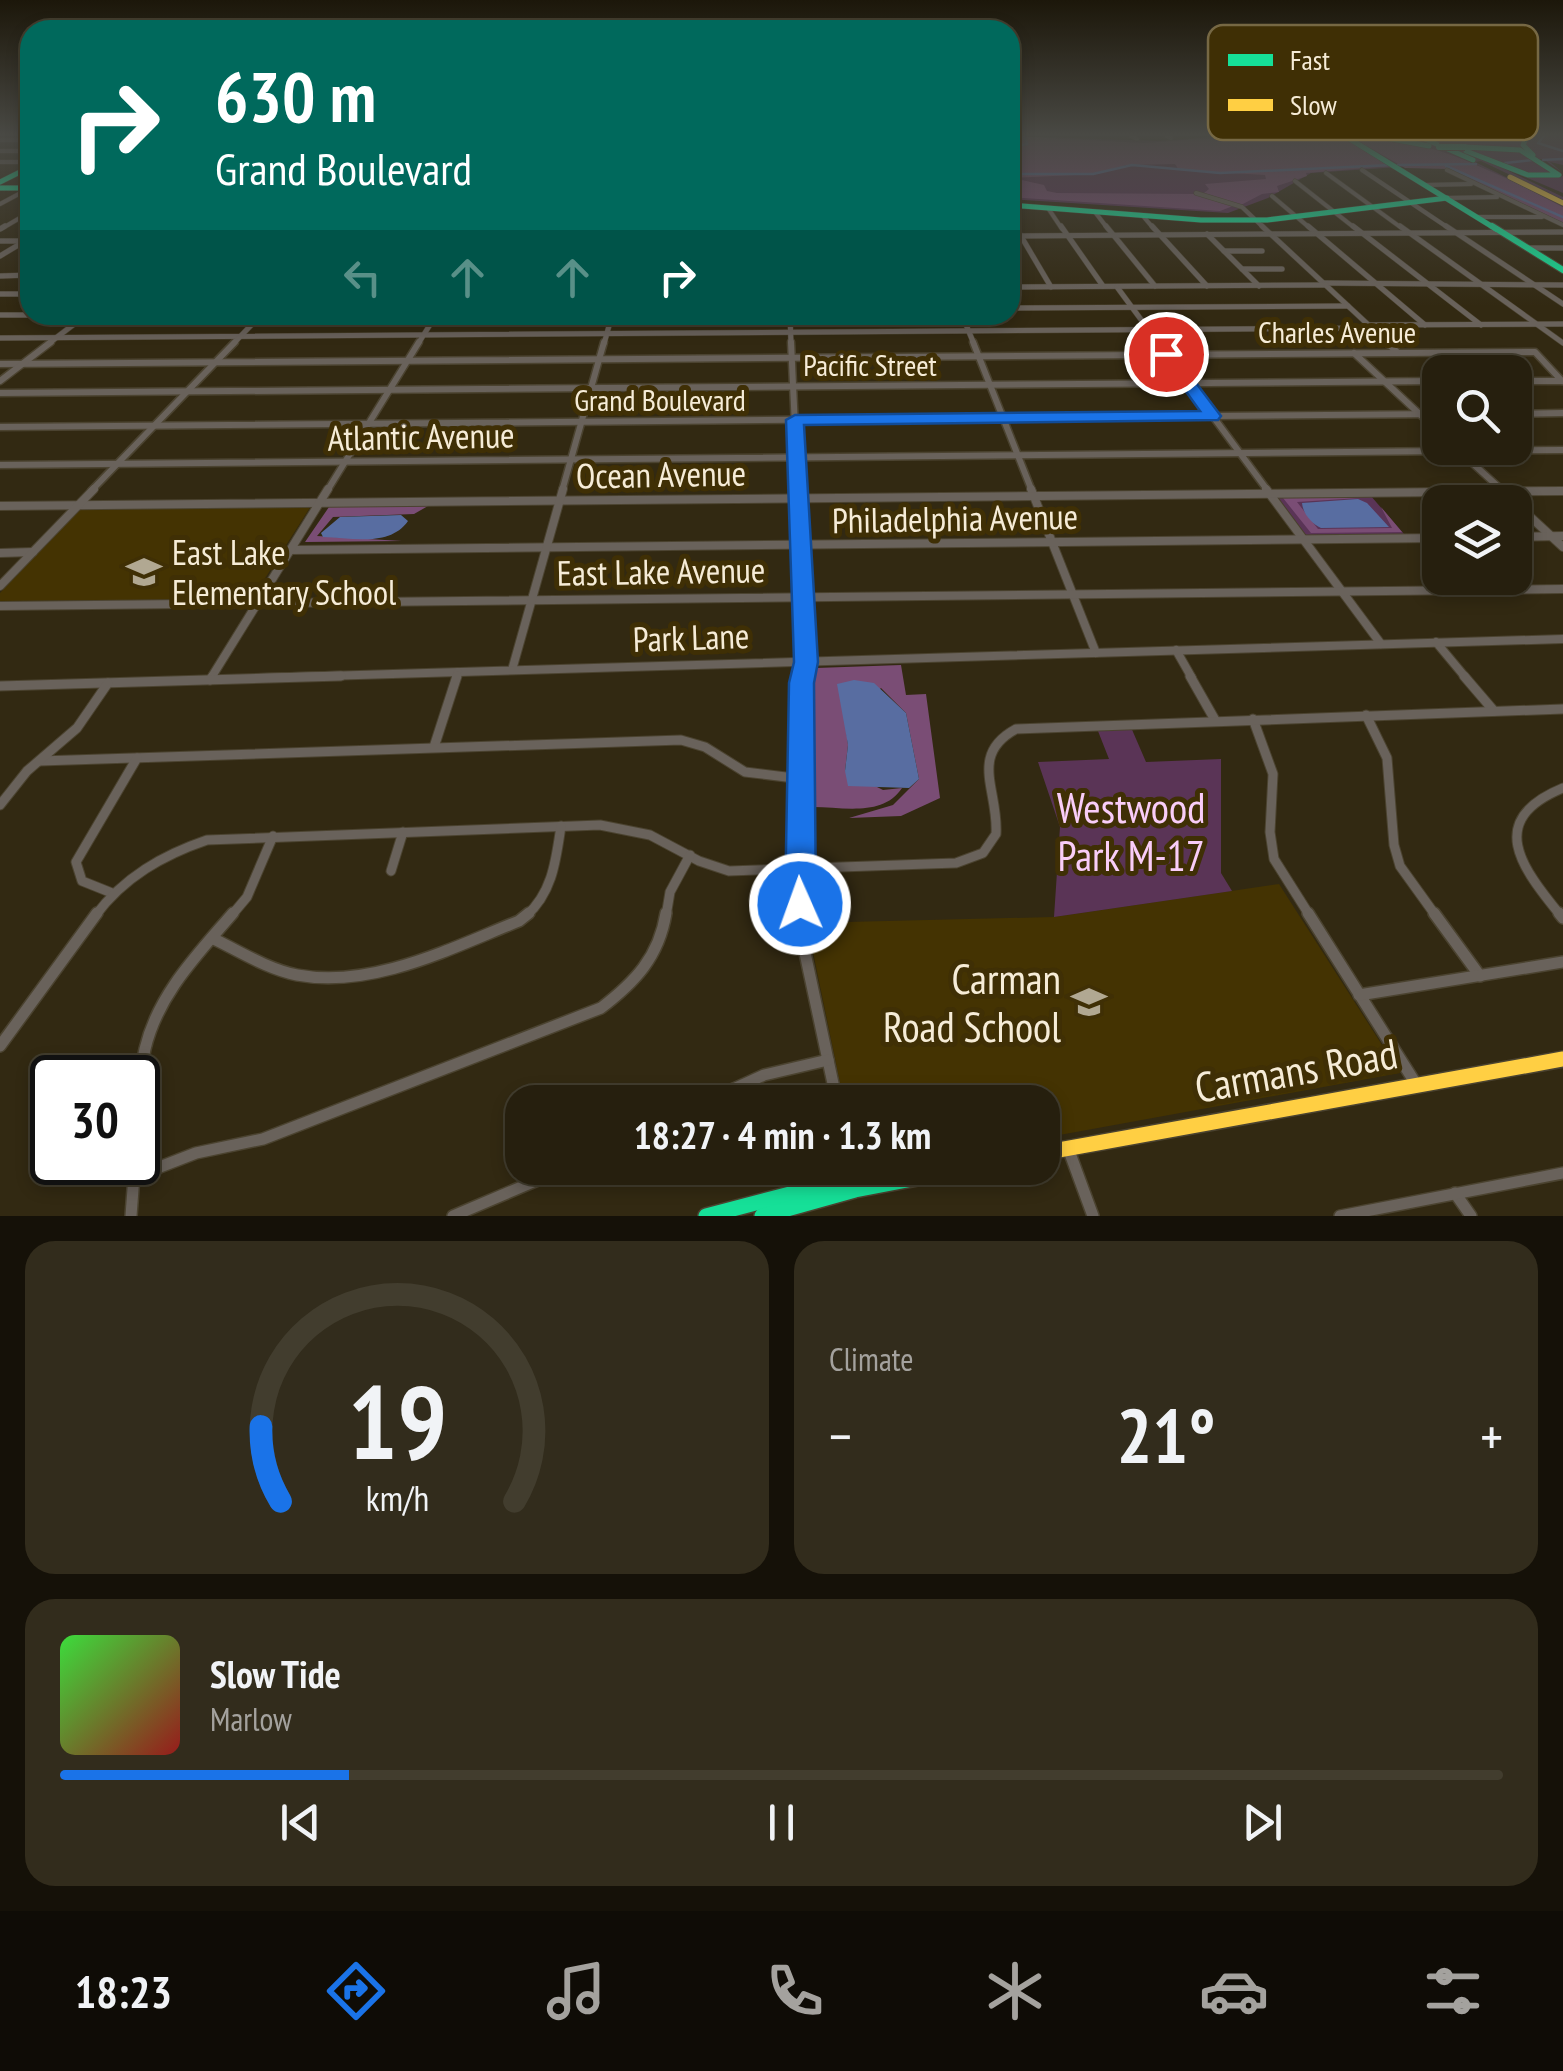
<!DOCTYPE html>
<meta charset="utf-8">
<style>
body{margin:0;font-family:"PT Sans Narrow",sans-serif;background:#322c1c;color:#f1f3f6;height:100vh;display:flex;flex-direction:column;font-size:38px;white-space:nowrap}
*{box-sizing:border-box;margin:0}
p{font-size:32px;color:#a4a29e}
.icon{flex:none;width:55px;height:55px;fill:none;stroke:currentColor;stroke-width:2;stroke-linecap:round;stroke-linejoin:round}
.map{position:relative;height:1216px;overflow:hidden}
.drawer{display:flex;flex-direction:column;gap:25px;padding:25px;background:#151108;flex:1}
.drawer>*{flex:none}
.top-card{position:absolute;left:20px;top:20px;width:1000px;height:305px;border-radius:30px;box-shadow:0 5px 15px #0003,0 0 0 2px #423d2e;background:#00695c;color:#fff;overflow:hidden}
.buttons{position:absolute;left:1422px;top:355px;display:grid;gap:20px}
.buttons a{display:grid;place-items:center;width:110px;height:110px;border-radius:20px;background:#261f0e;box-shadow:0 5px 15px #0003,0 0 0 2px #423d2e;font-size:50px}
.speed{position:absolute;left:30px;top:1055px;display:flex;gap:20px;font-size:50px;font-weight:700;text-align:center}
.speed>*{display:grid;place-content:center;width:130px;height:130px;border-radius:50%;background:#261f0e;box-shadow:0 5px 15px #0003,0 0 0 2px #423d2e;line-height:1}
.speed .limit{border:5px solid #111;border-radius:15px;background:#fff;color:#111}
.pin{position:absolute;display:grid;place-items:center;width:85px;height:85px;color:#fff;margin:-42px;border:5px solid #fff;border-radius:50%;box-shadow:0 2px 10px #0007}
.me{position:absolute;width:110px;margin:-55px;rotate:358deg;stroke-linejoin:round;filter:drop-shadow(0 0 8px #0008)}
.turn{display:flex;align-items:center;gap:35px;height:210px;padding:0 30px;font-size:45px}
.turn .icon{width:130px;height:130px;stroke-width:2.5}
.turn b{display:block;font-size:70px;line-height:85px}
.lanes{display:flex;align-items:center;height:95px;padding:0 30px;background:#0003;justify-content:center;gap:50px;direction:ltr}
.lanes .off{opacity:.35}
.big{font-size:75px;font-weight:600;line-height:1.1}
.drawer .tile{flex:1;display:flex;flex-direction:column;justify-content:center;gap:15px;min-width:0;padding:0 35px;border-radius:30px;background:#322c1c}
.drawer .dial{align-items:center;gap:0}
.dial svg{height:260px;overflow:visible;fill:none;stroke:#423d2e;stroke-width:7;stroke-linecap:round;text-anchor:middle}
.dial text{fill:#f1f3f6;stroke:none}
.song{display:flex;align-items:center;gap:30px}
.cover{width:120px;height:120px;border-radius:15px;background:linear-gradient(135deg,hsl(120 70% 55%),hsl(0 70% 35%))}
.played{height:10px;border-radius:5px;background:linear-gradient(90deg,#1a73e8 20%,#423d2e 20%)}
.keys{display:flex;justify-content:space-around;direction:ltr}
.heat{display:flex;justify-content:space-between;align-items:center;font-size:55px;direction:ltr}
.drawer .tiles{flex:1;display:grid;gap:25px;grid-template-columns:1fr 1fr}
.tile:last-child{grid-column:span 2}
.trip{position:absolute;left:505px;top:1085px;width:555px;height:100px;border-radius:30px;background:#261f0e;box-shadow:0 5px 15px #0003,0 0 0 2px #423d2e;font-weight:600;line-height:100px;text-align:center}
.tabs{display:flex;height:160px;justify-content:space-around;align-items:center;background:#0f0c06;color:#a4a29e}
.tabs .icon{width:70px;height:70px}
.tabs .active{color:#1a73e8}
.tabs b{font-size:45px;color:#f1f3f6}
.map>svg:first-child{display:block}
.built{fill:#443302}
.green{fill:#5a3456}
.forest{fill:#7a4d75}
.water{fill:#586da1}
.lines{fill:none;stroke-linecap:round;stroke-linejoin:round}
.stream{stroke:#586da1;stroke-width:2.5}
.street-far5-casing{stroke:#4b4330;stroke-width:5}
.street-far4-casing{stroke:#4b4330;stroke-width:6}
.street-far3-casing{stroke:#4b4330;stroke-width:9}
.street-far2-casing{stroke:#4b4330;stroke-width:10}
.street-far1-casing{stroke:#4b4330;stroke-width:11}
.street-casing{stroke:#4b4330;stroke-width:14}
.fast-far2-casing{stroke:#4b4330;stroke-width:6}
.fast-far1-casing{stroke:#4b4330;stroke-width:8}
.fast-casing{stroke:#4b4330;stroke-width:18}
.slow-far1-casing{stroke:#4b4330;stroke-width:6}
.slow-casing{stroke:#4b4330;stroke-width:18}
.street-far5{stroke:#69625b;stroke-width:4}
.street-far4{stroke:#69625b;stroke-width:5}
.street-far3{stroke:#69625b;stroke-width:6}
.street-far2{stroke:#69625b;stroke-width:8}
.street-far1{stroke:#69625b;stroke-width:9}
.street{stroke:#69625b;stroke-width:11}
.fast-far2{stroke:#16e098;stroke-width:5}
.fast-far1{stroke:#16e098;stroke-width:6}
.fast{stroke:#16e098;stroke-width:15}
.slow-far1{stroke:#ffcf43;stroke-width:5}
.slow{stroke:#ffcf43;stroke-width:15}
.fast-bridge-casing{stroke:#4b4330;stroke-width:8;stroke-linecap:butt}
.fast-bridge{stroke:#16e098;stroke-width:6}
.route{fill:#1a73e8;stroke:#114b97;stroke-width:2.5}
.labels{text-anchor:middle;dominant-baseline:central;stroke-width:10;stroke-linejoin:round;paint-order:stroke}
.far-street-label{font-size:30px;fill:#f6ecd7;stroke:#3f2f05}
.street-label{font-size:35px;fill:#f6ecd7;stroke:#3f2f05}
.poi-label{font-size:35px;fill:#f6ecd7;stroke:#3f2f05;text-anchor:start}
.near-park-label{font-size:42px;fill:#f9cdf8;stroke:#3f2f05}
.near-poi-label{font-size:42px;fill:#f6ecd7;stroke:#3f2f05;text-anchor:end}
.near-street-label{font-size:42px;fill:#f6ecd7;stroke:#3f2f05}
.key{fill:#3f2f05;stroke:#766844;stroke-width:2.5}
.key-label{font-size:28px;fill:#f6ecd7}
</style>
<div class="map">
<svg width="1563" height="1216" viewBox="0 0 1563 1216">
<rect width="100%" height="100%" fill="#322912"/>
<g class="built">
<polygon points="311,506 252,599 0,601 0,593 82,507"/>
<polygon points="1279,884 1400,1073 1043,1138 1042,1102 844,1102 807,923 1054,917"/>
</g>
<g class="green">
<polygon points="1010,136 1159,141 1225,136 1563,136 1563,165 1550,162 1563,173 1543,159 1536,159 1556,174 1550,178 1563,176 1563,193 1490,162 1563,197 1563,200 1481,161 1475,162 1563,205 1563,207 1471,162 1311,173 1268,198 1228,213 1010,199"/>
<polygon points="1370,495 1404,534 1306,535 1277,496"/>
<polygon points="1130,725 1146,762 1221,759 1221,873 1232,891 1054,917 1060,827 1038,762 1109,759 1096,726"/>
</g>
<g class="forest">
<polygon points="1010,136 1144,143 1242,136 1342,136 1391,166 1306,173 1307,176 1277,186 1279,192 1262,194 1241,205 1204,193 1209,189 1205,184 1266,179 1265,175 1179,170 1175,164 1126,165 1097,174 1013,178 1044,185 1047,191 1057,193 1198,194 1233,206 1220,211 1010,197"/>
<path d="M1350,136C1428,136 1495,172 1563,207V223L1449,169L1405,168Z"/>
<polygon points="1283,498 1359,498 1297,502 1318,529 1392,528 1381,507 1402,532 1311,533"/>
<polygon points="428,506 414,514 333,517 317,536 402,541 305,542 329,507"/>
<path d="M901,665L906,695L926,694L940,798L901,816L849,818L893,805L919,779L906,713L881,688L845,720L848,745L845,771L883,790L902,788C883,817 843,807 813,807C817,762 809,709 816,668Z"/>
</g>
<g class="water">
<path d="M1358,499L1367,503L1389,527L1321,528C1312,524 1303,514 1302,503Z"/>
<path d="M401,515L408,521C390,547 352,538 323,537L321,533L340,517Z"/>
<polygon points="854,680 874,683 906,713 919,779 909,788 848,786 845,771 848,745 837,684"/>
</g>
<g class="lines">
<g class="stream">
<polyline points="1544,136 1538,143 1563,151"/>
<polyline points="1010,147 1027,144 1024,136"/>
<polyline points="1543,160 1563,159"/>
<polyline points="1505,163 1532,160"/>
<polyline points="1398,165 1476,164"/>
<polyline points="1446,166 1563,217"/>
<polyline points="1010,174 1093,174 1132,165 1220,173 1390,165"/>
</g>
<defs>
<g id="street-far5">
<polyline points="1131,136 1137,139"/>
<polyline points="1167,136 1171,138"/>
<polyline points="0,140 30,140"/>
<polyline points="0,151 30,151"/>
<polyline points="0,162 30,162"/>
<polyline points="1362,170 1450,229"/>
<polyline points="1447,170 1563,225"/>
<polyline points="1326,173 1403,229"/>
<polyline points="1295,181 1356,229"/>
<polyline points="1426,185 1471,184"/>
<polyline points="1196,193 1242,207 1265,229"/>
<polyline points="1272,196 1311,229"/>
<polyline points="1447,198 1497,197"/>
<polyline points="0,204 30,188"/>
<polyline points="1048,208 1062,229"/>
<polyline points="1095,212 1108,229"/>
<polyline points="1143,216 1154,229"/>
<polyline points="1477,217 1542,217"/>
<polyline points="1010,218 1016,229"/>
<polyline points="1,229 30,212"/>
</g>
<g id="street-far4">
<polyline points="1015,226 1051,287"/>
<polyline points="1061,226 1103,286"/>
<polyline points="1106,226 1155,286"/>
<polyline points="1152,226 1207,286"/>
<polyline points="1262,226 1389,344"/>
<polyline points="1308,226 1425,325"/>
<polyline points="1353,226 1481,325"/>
<polyline points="1400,226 1563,343"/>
<polyline points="1446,226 1563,304"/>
<polyline points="0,229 5,226"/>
<polyline points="1207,234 1259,286"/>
<polyline points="1010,236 1563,232"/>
<polyline points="0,241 20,241"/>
<polyline points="1527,248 1563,248"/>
<polyline points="1224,251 1262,251"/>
<polyline points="0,256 30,238"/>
<polyline points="1242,269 1282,269"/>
<polyline points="0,276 30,275"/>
<polyline points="1324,283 1563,285"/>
<polyline points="1010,287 1326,285"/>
<polyline points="1117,287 1159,344"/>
<polyline points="0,294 30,294"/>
<polyline points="1010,308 1348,306"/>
<polyline points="0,315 60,315"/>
<polyline points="790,315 791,344"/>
<polyline points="962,315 974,344"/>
<polyline points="1369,325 1563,324"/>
<polyline points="0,338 1372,328"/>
<polyline points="48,344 86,315"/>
<polyline points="233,344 261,315"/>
<polyline points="418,344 436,315"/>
<polyline points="604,344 612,315"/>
</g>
<g id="street-far3">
<polyline points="791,342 798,491"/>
<polyline points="973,342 1032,491"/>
<polyline points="1158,342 1268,491"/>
<polyline points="1386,342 1397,352"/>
<polyline points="1354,353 1440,433"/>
<polyline points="0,364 1535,352 1562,381"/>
<polyline points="0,381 51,342"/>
<polyline points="1515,381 1563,381"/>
<polyline points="0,393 1440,381"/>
<polyline points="1515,414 1563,413"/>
<polyline points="0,427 1440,414"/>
<polyline points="1459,451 1503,491"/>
<polyline points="0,465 1563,450"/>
<polyline points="91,491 235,342"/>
<polyline points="327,491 419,342"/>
<polyline points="562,491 604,342"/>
<polyline points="1523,491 1563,491"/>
</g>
<g id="street-far2">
<polyline points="798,489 806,661 803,678"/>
<polyline points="1031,489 1096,653"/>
<polyline points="1266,489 1381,644"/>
<polyline points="1500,489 1563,547"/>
<polyline points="0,506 1563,491"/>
<polyline points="1515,537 1563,536"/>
<polyline points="290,550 1440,538"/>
<polyline points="0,553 33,552"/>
<polyline points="0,586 94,489"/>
<polyline points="0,606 1563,589"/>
<polyline points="1436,642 1466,678"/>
<polyline points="1176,650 1192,678"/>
<polyline points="512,670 563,489"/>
<polyline points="211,678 328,489"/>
<polyline points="258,678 1563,639"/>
<polyline points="456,678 458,672"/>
</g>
<g id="street-far1">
<polyline points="1190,676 1215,720"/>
<polyline points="1464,676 1494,711"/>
<polyline points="210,680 213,676"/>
<polyline points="0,686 341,676"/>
<polyline points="1366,715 1387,758 1394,845 1400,866 1436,916"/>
<polyline points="1253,719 1273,774 1270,832 1274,859 1310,916"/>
<polyline points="434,747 457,676"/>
<polyline points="40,761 681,740 705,747 745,772 802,779"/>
<polyline points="0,805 27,771 77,728 108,683"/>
<polyline points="391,871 403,832"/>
<polyline points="112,893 82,881 76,862 137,758"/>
<path d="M95,916C124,877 163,855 207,840L600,825L650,835L699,861L729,871L956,863L983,853L996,834C999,791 968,755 1016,729L1563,709"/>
<polyline points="231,916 247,897 273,836"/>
<path d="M526,916C553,892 556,859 561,826"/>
<polyline points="666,916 670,892 690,855"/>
<polyline points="801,916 798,834 803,676"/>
<path d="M1561,916C1521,867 1485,820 1563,788"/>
</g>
<g id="street">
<polyline points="801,913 802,939 837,1102"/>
<polyline points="1308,913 1416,1084"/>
<polyline points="1434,913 1480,976"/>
<polyline points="1559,913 1563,918"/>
<path d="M212,938C239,951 267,969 297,975C372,989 451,948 519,921L529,913"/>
<polyline points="1359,995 1563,962"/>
<polyline points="0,1046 97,913"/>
<polyline points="705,1102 764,1075 828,1060"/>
<path d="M138,1134C140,1106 139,1076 145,1049C158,994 198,954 233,913"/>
<polyline points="1068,1148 1093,1216"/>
<polyline points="850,1168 855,1190"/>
<path d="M134,1177L196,1153L263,1139L601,1008C635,982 659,957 666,913"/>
<polyline points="1455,1193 1471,1216"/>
<polyline points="131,1216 135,1162"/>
<polyline points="453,1216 566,1168"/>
<polyline points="1340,1216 1563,1173"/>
</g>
<g id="fast-far2">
<polyline points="1345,136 1496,229"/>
<polyline points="1376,136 1429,146"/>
<polyline points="1418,136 1473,160"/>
<polyline points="1460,136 1516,136"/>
<polyline points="1527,136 1523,145 1533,155"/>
<polyline points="1465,147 1520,150 1559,175 1528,175 1466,151"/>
<polyline points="0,182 30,167"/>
<polyline points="0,188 30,188"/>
<polyline points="1010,205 1201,220 1267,220 1447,198"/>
</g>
<polyline id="fast-far1" points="1492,226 1563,270"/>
<g id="fast">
<polyline points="706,1216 817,1187 844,1189"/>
<polyline points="762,1216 855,1190 970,1168"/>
</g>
<polyline id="slow-far1" points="1510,177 1563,203"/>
<polyline id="slow" points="1042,1153 1563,1059"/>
</defs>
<use href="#street-far5" class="street-far5-casing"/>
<use href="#street-far4" class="street-far4-casing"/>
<use href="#street-far3" class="street-far3-casing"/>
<use href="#street-far2" class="street-far2-casing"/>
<use href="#street-far1" class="street-far1-casing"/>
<use href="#street" class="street-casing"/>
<use href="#fast-far2" class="fast-far2-casing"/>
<use href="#fast-far1" class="fast-far1-casing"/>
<use href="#fast" class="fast-casing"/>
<use href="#slow-far1" class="slow-far1-casing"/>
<use href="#slow" class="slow-casing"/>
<use href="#street-far5" class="street-far5"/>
<use href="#street-far4" class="street-far4"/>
<use href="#street-far3" class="street-far3"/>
<use href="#street-far2" class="street-far2"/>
<use href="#street-far1" class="street-far1"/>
<use href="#street" class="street"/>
<use href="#fast-far2" class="fast-far2"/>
<use href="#fast-far1" class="fast-far1"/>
<use href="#fast" class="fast"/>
<use href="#slow-far1" class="slow-far1"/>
<use href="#slow" class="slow"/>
<defs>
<polyline id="fast-bridge" points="1439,147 1465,147"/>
</defs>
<use href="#fast-bridge" class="fast-bridge-casing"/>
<use href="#fast-bridge" class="fast-bridge"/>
</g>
<linearGradient id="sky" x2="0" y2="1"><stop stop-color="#1c170a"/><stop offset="0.44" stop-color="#494944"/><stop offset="1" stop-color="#494944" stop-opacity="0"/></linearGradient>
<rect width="1563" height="306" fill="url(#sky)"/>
<polygon class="route" points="1161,351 1172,351 1221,416 1218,420 804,425 818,662 814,683 816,904 811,914 800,918 789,914 785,904 789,683 794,662 786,420 795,415 1200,411 1159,354"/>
<defs>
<symbol id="school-bare" viewBox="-9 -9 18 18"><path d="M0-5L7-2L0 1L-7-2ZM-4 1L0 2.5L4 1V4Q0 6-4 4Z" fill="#b1a892" stroke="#3f2f05" stroke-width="2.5" paint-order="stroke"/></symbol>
</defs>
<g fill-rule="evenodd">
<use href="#school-bare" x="119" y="547" width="50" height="50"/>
<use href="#school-bare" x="1064" y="977" width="50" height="50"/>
</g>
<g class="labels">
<g class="far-street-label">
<text x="1337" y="331">Charles Avenue</text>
<text x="870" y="364">Pacific Street</text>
<text x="660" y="399">Grand Boulevard</text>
</g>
<g class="street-label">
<text transform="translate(421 436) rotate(-1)">Atlantic Avenue</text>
<text transform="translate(661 474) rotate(-1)">Ocean Avenue</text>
<text transform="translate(955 518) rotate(-1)">Philadelphia Avenue</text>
<text transform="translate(661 571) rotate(-1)">East Lake Avenue</text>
<text transform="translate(691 637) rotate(-2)">Park Lane</text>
</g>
<g class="poi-label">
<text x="172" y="552">East Lake<tspan x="172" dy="40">Elementary School</tspan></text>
</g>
<g class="near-park-label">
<text x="1131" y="807">Westwood<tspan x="1131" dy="48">Park M-17</tspan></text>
</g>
<g class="near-poi-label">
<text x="1061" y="978">Carman<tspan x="1061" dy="48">Road School</tspan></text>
</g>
<g class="near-street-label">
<text transform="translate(1296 1070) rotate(-10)">Carmans Road</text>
</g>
</g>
<rect x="1208" y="25" width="330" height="115" rx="15" class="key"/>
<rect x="1228" y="54" width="45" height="12" fill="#16e098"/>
<rect x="1228" y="99" width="45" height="12" fill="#ffcf43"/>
<g class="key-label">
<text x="1290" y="70">Fast</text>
<text x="1290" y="115">Slow</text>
</g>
</svg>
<div class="buttons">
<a><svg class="icon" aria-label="search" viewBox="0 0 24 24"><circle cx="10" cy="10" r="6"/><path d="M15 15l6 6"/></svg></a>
<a><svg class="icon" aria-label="layers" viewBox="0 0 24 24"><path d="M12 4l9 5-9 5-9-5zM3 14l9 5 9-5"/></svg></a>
</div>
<div class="speed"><div class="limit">30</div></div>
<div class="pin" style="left:1166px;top:354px;background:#d93025"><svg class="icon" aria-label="arrive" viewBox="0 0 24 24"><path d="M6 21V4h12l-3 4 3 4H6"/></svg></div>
<svg class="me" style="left:800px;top:904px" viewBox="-20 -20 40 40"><circle r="17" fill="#1a73e8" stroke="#fff" stroke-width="3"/><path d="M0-11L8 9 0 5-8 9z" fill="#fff"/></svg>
<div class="trip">18:27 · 4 min · 1.3 km</div>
<div class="top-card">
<div class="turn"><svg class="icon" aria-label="right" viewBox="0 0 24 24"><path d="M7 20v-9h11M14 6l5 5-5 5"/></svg><div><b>630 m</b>Grand Boulevard</div></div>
<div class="lanes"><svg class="icon off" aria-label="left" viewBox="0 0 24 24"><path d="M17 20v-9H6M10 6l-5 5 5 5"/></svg><svg class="icon off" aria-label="ahead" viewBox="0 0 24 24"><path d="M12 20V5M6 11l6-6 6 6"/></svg><svg class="icon off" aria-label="ahead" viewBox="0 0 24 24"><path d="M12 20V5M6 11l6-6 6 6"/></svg><svg class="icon" aria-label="right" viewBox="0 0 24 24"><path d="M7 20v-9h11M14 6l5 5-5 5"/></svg></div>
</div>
</div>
<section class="drawer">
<div class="tiles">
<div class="tile dial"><svg viewBox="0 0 100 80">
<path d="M14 69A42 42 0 1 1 86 69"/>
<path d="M14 69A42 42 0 0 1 8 46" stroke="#1a73e8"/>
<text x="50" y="56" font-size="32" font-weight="700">19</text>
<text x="50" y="72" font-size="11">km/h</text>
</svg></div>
<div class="tile"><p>Climate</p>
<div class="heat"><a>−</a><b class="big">21°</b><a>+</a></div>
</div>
<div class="tile">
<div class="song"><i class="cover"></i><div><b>Slow Tide</b><p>Marlow</p></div></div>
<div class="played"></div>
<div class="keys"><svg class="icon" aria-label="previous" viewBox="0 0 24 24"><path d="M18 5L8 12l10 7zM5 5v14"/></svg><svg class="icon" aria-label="pause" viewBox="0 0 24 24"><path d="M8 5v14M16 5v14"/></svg><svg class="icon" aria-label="next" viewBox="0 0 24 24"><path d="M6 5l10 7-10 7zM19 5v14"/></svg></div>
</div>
</div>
</section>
<nav class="tabs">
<b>18:23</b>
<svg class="icon active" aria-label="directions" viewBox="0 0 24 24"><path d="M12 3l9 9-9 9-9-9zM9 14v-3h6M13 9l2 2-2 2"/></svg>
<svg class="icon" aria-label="music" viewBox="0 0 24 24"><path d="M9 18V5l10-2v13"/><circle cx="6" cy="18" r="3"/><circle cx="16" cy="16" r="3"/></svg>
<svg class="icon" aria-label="phone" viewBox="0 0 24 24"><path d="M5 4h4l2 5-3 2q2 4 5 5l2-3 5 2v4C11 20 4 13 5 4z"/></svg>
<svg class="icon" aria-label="climate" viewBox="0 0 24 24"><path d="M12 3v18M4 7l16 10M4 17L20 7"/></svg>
<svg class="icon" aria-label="car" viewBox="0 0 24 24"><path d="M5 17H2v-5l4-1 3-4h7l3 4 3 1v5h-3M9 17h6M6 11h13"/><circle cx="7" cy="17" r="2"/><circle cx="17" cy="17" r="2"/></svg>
<svg class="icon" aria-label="filters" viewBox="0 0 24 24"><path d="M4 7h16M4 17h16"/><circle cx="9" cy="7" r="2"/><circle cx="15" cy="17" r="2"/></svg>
</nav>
